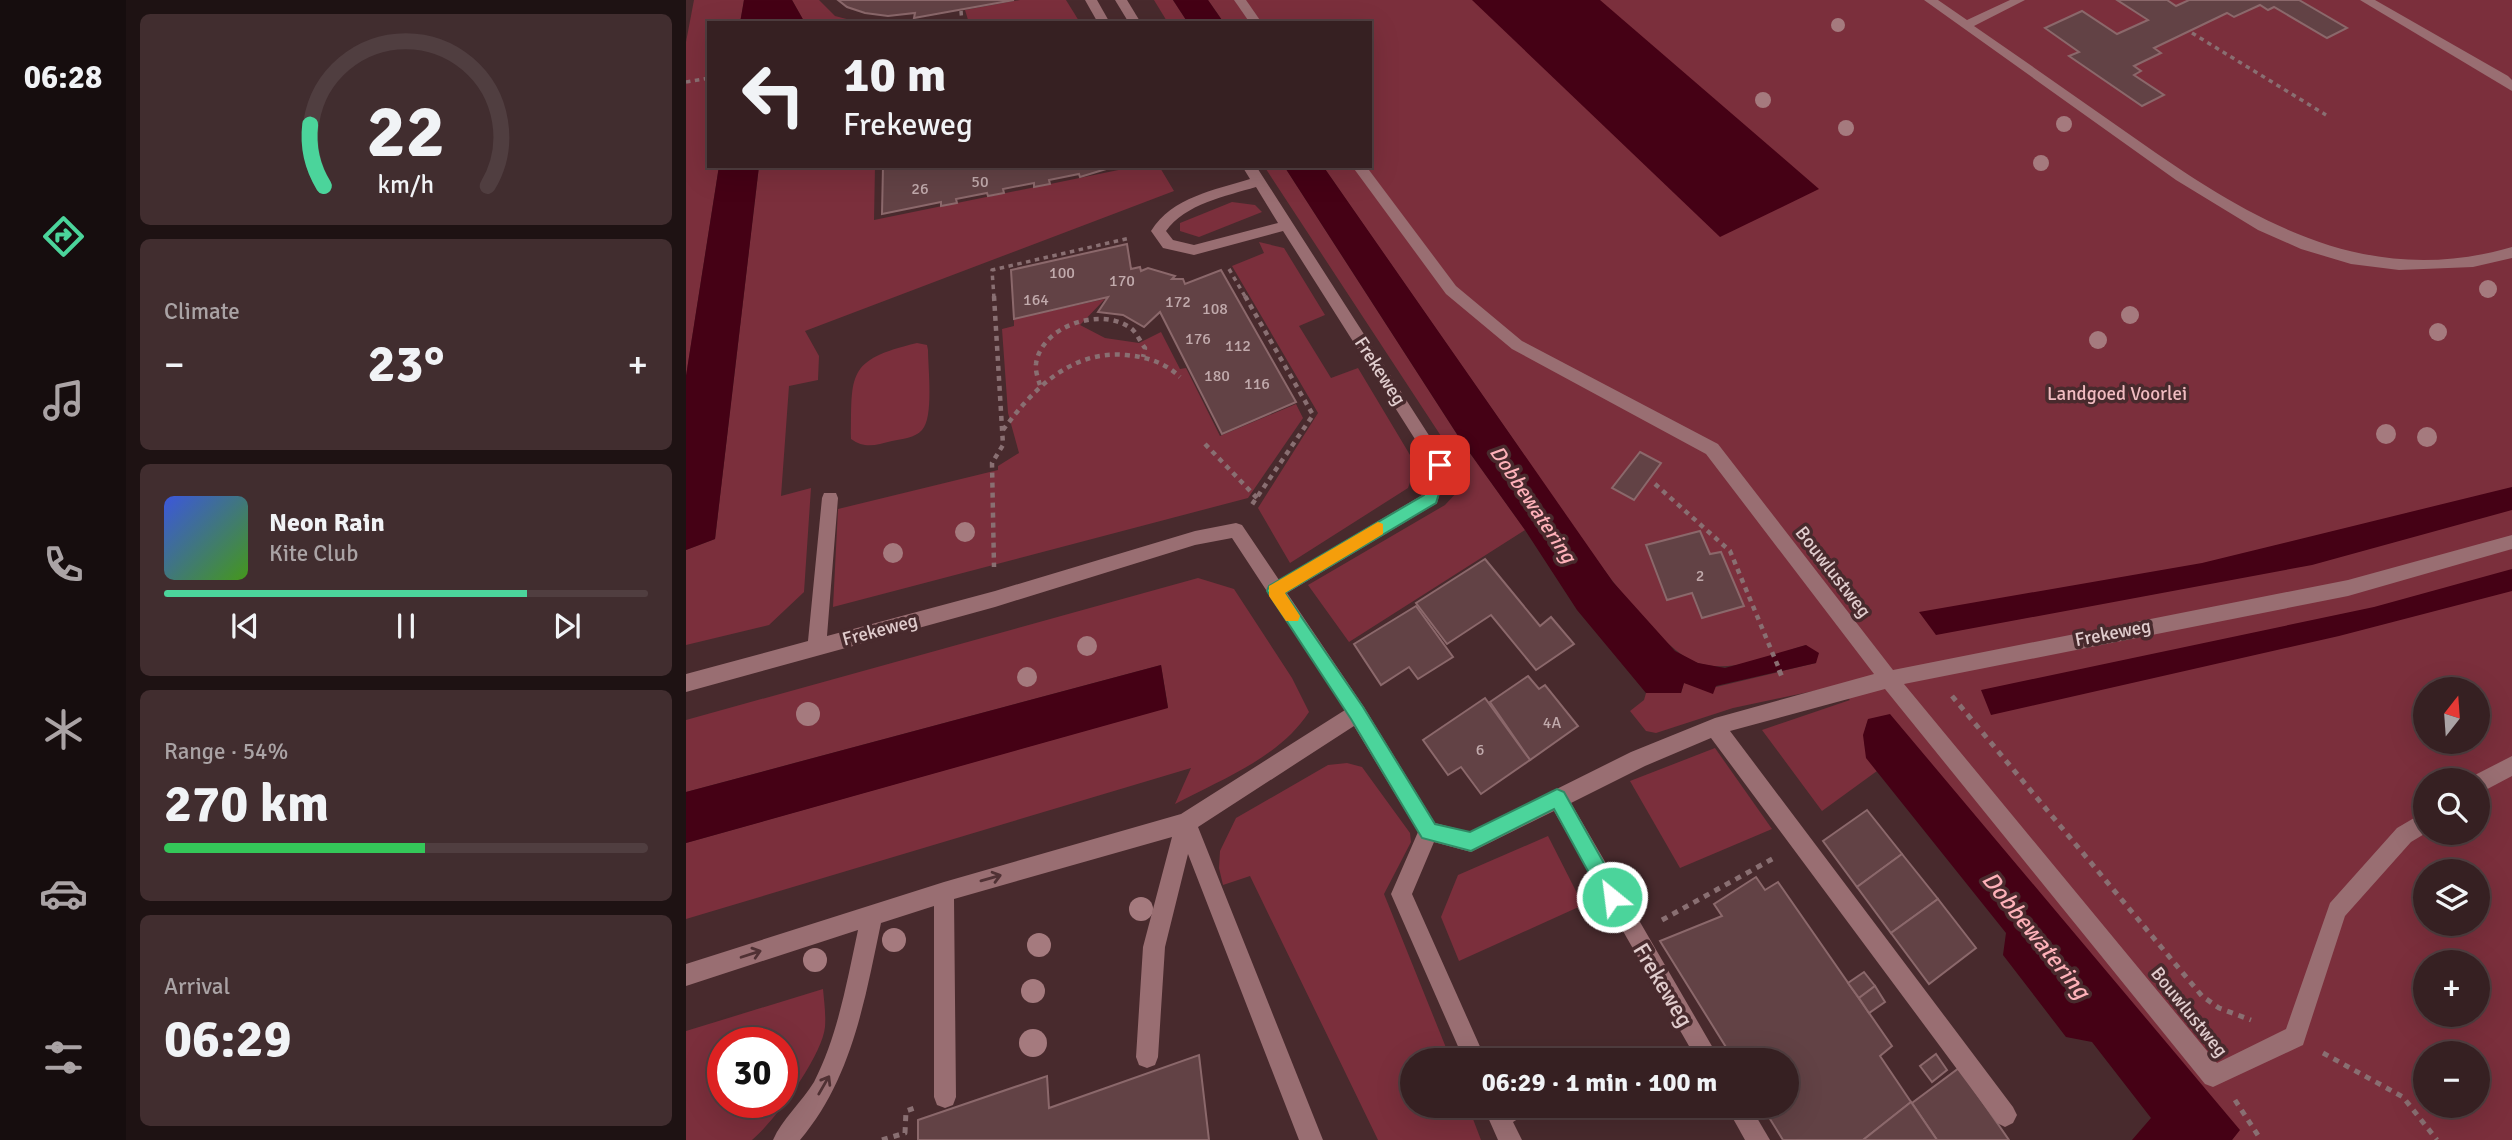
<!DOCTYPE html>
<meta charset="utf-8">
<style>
body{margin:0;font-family:Signika,sans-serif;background:#412d2f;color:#f1f3f6;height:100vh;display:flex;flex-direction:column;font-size:26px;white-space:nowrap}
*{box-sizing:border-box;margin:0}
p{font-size:23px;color:#aaa3a5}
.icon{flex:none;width:38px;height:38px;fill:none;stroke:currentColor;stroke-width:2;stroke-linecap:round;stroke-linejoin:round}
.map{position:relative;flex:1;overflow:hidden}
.drawer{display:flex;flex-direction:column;gap:14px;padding:14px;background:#1e1213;width:560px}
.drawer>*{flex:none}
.top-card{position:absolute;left:21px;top:21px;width:665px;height:147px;border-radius:0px;box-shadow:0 7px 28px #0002,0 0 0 2px #503e40;background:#362022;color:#f1f3f6;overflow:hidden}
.needle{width:46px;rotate:17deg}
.buttons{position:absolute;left:1727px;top:677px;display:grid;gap:14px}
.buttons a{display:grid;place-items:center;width:77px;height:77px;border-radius:50%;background:#362022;box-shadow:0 7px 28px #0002,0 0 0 2px #503e40;font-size:35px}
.speed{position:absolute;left:21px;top:1027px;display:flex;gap:14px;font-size:35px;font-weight:700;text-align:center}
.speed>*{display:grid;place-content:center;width:91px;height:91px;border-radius:50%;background:#362022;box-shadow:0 7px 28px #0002,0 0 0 2px #503e40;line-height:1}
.speed .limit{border:10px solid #d22;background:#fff;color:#111}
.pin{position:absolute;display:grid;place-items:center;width:60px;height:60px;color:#fff;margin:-30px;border-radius:14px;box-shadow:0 4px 10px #0006}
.me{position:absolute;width:77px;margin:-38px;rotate:331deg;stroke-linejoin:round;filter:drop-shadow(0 0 5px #0008)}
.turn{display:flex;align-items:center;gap:24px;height:147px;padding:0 21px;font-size:32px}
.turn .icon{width:91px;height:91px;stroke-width:2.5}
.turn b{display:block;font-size:49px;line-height:60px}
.big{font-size:52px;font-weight:800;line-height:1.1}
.drawer .tile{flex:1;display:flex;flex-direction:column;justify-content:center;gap:10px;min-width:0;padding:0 24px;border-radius:10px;background:#412d2f}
.drawer .dial{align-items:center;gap:0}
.dial svg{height:182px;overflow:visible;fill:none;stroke:#503e40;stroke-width:7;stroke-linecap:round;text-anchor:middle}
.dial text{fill:#f1f3f6;stroke:none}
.song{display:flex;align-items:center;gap:21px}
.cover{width:84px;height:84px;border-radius:10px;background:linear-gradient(135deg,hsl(230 70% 55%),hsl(100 70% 35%))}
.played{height:7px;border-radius:4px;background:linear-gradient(90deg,#4bd49b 75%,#503e40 75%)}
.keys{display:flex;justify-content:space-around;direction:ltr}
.heat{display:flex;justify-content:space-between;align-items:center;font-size:38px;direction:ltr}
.charge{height:10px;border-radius:5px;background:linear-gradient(90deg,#34c759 54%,#503e40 0)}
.trip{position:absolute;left:714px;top:1048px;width:399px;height:70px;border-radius:35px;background:#362022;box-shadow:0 7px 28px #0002,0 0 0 2px #503e40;font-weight:800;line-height:70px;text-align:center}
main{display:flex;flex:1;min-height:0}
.tabs{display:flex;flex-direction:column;width:126px;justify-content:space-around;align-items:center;background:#160d0e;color:#aaa3a5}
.tabs .icon{width:49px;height:49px}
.tabs .on{color:#4bd49b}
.tabs b{font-size:32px;color:#f1f3f6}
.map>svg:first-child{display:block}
.green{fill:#7b2f3c;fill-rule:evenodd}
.water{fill:#450115}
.building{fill:#624245;stroke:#8b686b;stroke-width:2}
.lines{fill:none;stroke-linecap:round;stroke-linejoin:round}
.path-far2{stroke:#896f72;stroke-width:3.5;stroke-dasharray:4.5 4.5;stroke-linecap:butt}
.path-far1{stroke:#896f72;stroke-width:4.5;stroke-dasharray:5 5;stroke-linecap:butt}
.path{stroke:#896f72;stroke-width:5;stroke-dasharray:6 6;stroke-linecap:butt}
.minor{fill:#996e72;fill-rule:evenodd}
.tree{fill:#a57a7e}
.oneway{stroke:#503134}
.route{fill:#4bd49b;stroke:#318a65;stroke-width:2}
.slow{fill:#f59e0b}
.labels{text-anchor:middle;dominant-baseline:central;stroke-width:7;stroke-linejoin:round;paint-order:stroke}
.number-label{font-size:16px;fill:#c1aaac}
.street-label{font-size:19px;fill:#e1cdce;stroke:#482a2d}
.park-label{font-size:19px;fill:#f1bcc1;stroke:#482a2d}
.water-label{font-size:21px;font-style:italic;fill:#feb1b9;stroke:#482a2d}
.near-street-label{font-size:23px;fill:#e1cdce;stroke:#482a2d}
.near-water-label{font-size:24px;font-style:italic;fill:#feb1b9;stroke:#482a2d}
</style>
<main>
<nav class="tabs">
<b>06:28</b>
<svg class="icon on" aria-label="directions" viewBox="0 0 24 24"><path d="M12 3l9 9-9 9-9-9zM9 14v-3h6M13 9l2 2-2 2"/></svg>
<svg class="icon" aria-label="music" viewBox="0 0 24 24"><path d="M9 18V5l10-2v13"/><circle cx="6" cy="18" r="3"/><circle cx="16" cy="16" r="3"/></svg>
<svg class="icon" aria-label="phone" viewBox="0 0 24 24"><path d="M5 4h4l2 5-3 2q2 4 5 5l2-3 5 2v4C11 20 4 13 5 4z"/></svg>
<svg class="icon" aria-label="climate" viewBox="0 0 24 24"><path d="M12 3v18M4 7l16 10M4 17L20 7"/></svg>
<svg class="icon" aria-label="car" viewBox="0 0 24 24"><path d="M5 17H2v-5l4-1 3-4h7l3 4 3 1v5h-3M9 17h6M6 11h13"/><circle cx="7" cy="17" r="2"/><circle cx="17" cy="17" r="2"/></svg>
<svg class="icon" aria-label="filters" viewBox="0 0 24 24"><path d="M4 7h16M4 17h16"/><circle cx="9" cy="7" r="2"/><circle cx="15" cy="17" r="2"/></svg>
</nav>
<section class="drawer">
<div class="tile dial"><svg viewBox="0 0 100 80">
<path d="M14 69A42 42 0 1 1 86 69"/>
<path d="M14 69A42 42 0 0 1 8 42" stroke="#4bd49b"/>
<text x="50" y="56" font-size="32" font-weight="700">22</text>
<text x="50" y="72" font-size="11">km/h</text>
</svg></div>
<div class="tile"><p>Climate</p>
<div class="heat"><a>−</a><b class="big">23°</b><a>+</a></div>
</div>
<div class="tile">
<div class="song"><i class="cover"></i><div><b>Neon Rain</b><p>Kite Club</p></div></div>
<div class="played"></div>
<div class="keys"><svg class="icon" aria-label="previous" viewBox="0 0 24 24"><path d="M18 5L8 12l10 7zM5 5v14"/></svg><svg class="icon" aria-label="pause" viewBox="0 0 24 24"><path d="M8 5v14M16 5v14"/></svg><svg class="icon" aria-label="next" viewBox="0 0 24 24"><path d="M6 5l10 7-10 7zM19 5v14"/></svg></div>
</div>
<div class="tile"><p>Range · 54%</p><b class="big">270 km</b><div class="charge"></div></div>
<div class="tile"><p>Arrival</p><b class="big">06:29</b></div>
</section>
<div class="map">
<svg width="1826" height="1140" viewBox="0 0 1826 1140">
<rect width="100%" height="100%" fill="#482a2d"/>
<g class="green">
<polygon points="8,0 58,0 54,23 23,23 23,166 33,166 0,376 0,42"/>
<polygon points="106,0 133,0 149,16 176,23 119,23"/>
<polygon points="334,0 380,0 393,21 283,23 279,10"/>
<polygon points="468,0 487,0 502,23 482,23"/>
<path d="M522,0H1826V1140H1546L1553,1130L1182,720C1175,739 1178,755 1191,771L1136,811L1076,730L1164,700L1151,686L1047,708L970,733L960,731L944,711L958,700L960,693H995L998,683L1030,687L1130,663L1120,645C1086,655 1047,674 1012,663C960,646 860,486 825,436C762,346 699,256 637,166H684V23H538ZM1740,690H1792V742H1740ZM1740,780H1792V833H1740ZM1740,872H1792V924H1740ZM1740,962H1792V1015H1740ZM1740,1054H1792V1106H1740Z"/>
<polygon points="73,166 189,166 188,220 452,166 473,166 488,191 119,331 133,356 132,380 103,386 95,496 125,488 118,592 83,625 0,645 0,550 29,539"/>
<polygon points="578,166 598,166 776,442 839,530 663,642 622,585 759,505 772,491 772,462"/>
<polygon points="546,202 569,205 576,212 513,237 494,231 494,223"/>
<polygon points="573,242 598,248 639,315 613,326 645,378 672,368 730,465 722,488 604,563 572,508 632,413 546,266 578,253"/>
<polygon points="419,299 394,325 419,338 453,343 475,332 494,369 500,368 534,436 610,404 617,418 562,498 147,607 152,509 312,470 312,466 333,453 322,413 316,329 328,326 328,319"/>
<path d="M231,343L241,345L242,350C242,368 248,418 236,430C229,438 216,439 206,441C190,445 179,449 165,439C166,374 160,360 231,343Z"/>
<path d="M512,578L548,589L606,678L623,712C593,758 536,779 489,804L505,768L0,919V843L482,707L475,665L0,792V720Z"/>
<polygon points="1029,748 1086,829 994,868 944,781"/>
<polygon points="661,763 676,767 724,833 725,842 698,894 765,1060 726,1060 726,1106 782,1106 795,1140 692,1140 564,876 537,885 533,868 534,851 550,818 642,765"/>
<polygon points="862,836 897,905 773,961 755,917 772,875"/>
<path d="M137,989C138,1001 140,1014 139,1027C136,1056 89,1121 66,1140H0V1031ZM37,1043H96V1102H37Z"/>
</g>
<g class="water">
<polygon points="58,0 106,0 119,23 54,23"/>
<polygon points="487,0 522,0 538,23 502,23"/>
<polygon points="786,0 914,0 1133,189 1034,237"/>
<polygon points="33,166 73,166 29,539 0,550 0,376"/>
<polygon points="598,166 637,166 927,582 989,651 1012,663 1039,668 1120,645 1133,653 1130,663 1030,686 1027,694 998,683 995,693 960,693 891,610 839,530 776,442"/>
<polygon points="1826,487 1826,510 1626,565 1250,635 1233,612 1516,563"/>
<polygon points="1826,569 1826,591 1653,636 1305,715 1295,690 1688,607"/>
<polygon points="475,665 482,708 0,843 0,792"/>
<polygon points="1204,714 1554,1130 1546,1140 1446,1140 1465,1118 1406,1042 1380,1037 1317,955 1320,933 1180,758 1177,735 1182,719"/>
</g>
<g class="building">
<polygon points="152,0 328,0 228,18 229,13 202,16 179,13 161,7"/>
<polygon points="1431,0 1481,0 1490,6 1503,0 1613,0 1661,28 1641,38 1588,7 1582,10 1574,5 1548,17 1541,13 1468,48 1475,53 1448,66 1455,71 1448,75 1478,95 1456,106 1383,56 1393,52 1359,28 1396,11 1431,34 1462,20"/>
<polygon points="191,166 430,166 394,177 393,174 363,180 364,184 348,187 348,183 317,189 318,193 302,196 301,193 270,199 271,203 255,206 255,202 196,214 197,167"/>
<polygon points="441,244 445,269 454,267 455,271 462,268 489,276 486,279 497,279 499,284 535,270 610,402 536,434 474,312 458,327 437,315 412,312 422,297 328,319 325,270"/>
<polygon points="954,452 975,463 948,500 926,488"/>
<polygon points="1014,531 1024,554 1035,552 1058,606 1016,618 1006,593 981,600 960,545"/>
<polygon points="799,559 854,626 865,617 888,644 850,670 805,615 761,644 730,603"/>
<polygon points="730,606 767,657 732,679 723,667 695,685 668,644"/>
<polygon points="842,676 853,689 859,685 892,726 844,760 804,702"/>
<polygon points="799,698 844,760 795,794 775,767 762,775 737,740"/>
<polygon points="1181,810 1216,854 1171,887 1137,841"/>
<polygon points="1216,854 1252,899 1205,933 1171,887"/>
<polygon points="1070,877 1079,890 1092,882 1206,1046 1194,1056 1225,1102 1177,1140 1097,1140 1076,1106 1101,1106 1101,1060 1048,1060 974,941 1036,916 1028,904"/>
<polygon points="1252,899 1290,948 1243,984 1205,933"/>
<polygon points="1178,972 1189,986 1173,998 1162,983"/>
<polygon points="1189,986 1199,1002 1183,1013 1173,998"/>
<polygon points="1250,1054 1261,1070 1246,1082 1234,1066"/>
<polygon points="513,1055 523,1140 232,1140 232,1120 361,1076 363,1108"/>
<polygon points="1273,1068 1323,1140 1251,1140 1247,1134 1226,1103"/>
<polygon points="1225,1102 1251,1140 1177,1140"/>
</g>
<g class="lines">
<g class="path-far2">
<polyline points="275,11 276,23"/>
<polyline points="1506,33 1640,115"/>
<polyline points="0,82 23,78"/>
<polyline points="543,269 560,298"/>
<polyline points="308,298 306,270 444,238"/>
</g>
<g class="path-far1">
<polyline points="308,296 317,445 306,463 308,567"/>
<polyline points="559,296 627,415 565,506"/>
<path d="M354,385C352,379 349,370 350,364C355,325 418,305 447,330C451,334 455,343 459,348L457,357"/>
<path d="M317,430C347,389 385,350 440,355C461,357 478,362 494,377"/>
<polyline points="519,444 571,498"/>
<polyline points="969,484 1044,551 1094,671"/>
</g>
<g class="path">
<polyline points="1093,670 1096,677"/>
<polyline points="1266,696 1516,996 1533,1008 1565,1020"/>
<polyline points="976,920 1088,858"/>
<polyline points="1637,1053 1717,1097 1751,1140"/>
<polyline points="1549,1100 1575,1140"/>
<polyline points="196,1140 219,1133 220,1111 229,1108"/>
</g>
<g class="minor">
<polygon points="399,0 411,0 424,23 412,23"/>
<polygon points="429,0 441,0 455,23 443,23"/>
<polygon points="548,0 560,0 576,23 564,23"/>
<path d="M1238,0H1252L1281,20L1324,0H1339L1288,26C1339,61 1390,97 1440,132C1559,216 1675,291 1826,247V258L1787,267L1713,270L1665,264L1615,249L1572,230L1490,180Z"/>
<polygon points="1674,0 1689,0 1822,76 1826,80 1826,91"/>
<path d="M556,166H570L762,465L751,503L601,593L678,707L749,823L784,832L945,752L1029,718L1188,674L1020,454L826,349L760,294L666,166H680L770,286L836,341L1032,444L1207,670L1662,580L1826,535V549L1662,596L1218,684L1531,1063L1600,1029L1644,903L1711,828L1740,811V833L1725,842L1659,916L1617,1045L1527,1087L1519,1084L1199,689L1044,731L1327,1107L1331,1115L1327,1123L1319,1127L1311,1123L1025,738L959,766L885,803L1034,1060H1011L868,811L785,852L748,842L726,894L800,1060H778L705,894L732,832L668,726L512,827L637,1140H613L502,854L479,947L472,1057L469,1065L461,1068L453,1065L450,1057L457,947L486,837L268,899L270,1097L267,1105L259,1108L251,1105L248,1097V906L195,923C179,999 166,1079 114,1140H87C96,1119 116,1102 128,1082C152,1035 161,981 172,930L0,986V964L258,882L495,814L659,710L546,538L509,545L309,607L0,692V674L122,641L136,498L138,493H150L152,498L141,636L309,591L509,531L550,523L556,525L593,580L738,494L746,466L597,231L508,255L477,248L465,231C486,197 529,190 564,179ZM570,187L592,223L508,245L487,240L480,231C499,204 540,196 570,187Z"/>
<polygon points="1826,756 1826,776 1792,794 1792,780 1784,780 1785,777"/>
<polygon points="797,1106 843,1106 840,1114 827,1122 836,1140 812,1140"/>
<polygon points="1040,1106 1064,1106 1084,1140 1059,1140"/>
</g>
</g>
<g class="tree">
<circle cx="1152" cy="25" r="7"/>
<circle cx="1077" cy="100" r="8"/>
<circle cx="1378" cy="124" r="8"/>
<circle cx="1160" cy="128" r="8"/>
<circle cx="1355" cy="163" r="8"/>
<circle cx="1802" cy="289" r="9"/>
<circle cx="1444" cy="315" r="9"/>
<circle cx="1752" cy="332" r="9"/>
<circle cx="1412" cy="340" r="9"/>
<circle cx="1700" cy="434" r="10"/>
<circle cx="1741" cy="437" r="10"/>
<circle cx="279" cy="532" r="10"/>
<circle cx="207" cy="553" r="10"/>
<circle cx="401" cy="646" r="10"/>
<circle cx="341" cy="677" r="10"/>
<circle cx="122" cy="714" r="12"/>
<circle cx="455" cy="909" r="12"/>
<circle cx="208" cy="940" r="12"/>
<circle cx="353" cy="945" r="12"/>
<circle cx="129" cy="960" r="12"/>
<circle cx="347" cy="991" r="12"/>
<circle cx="347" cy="1043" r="14"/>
</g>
<defs><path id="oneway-shaft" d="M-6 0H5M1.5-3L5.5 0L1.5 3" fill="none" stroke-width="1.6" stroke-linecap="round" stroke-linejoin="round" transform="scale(1.75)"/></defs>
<g class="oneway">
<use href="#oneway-shaft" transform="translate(305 878) rotate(-16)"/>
<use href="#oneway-shaft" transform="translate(65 954) rotate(-18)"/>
<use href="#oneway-shaft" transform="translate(138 1085) rotate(-60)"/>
</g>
<polygon class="route" points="754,459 762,465 750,503 599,593 677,707 749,824 784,832 865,792 871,789 878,792 933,890 936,897 933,904 926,907 920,904 868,809 785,851 736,838 665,719 581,591 583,586 738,495 747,465"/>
<polygon class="slow" points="692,522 697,524 697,534 599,593 614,616 612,621 600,621 583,596 583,586"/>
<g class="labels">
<g class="number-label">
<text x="294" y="182">50</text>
<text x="234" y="189">26</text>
<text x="376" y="273">100</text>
<text x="436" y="281">170</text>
<text x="350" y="300">164</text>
<text x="492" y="302">172</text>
<text x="529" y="309">108</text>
<text x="512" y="339">176</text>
<text x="552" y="346">112</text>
<text x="531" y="376">180</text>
<text x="571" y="384">116</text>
<text x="1014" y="576">2</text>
<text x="866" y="723">4A</text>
<text x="794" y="750">6</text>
</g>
<g class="street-label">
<text transform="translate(694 371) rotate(57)">Frekeweg</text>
<text transform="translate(1147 572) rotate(52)">Bouwlustweg</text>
<text transform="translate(194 630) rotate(-15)">Frekeweg</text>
<text transform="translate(1427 633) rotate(-11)">Frekeweg</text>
<text transform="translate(1503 1012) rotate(51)">Bouwlustweg</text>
</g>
<g class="park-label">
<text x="1431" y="394">Landgoed Voorlei</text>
</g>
<g class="water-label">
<text transform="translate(847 504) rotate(56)">Dobbewatering</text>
</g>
<g class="near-street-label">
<text transform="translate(977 985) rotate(59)">Frekeweg</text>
</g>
<g class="near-water-label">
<text transform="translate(1350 935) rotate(51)">Dobbewatering</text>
</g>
</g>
</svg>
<div class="buttons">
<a><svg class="needle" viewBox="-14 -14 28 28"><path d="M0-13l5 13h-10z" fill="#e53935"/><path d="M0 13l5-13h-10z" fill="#aaa3a5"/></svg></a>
<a><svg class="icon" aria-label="search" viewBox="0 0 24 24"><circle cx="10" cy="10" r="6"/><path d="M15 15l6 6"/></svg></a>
<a><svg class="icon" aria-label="layers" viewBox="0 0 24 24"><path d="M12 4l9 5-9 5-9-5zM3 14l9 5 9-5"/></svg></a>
<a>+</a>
<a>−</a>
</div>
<div class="speed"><div class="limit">30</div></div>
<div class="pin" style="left:754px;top:465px;background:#d93025"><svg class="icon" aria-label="arrive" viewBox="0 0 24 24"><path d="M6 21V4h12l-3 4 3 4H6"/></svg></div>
<svg class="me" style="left:926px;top:897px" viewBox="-20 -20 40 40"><circle r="17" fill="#4bd49b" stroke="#fff" stroke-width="3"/><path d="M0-11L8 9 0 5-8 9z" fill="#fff"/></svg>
<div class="trip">06:29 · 1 min · 100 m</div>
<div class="top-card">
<div class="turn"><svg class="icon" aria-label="left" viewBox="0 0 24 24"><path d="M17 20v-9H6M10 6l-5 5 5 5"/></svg><div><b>10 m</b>Frekeweg</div></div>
</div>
</div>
</main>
